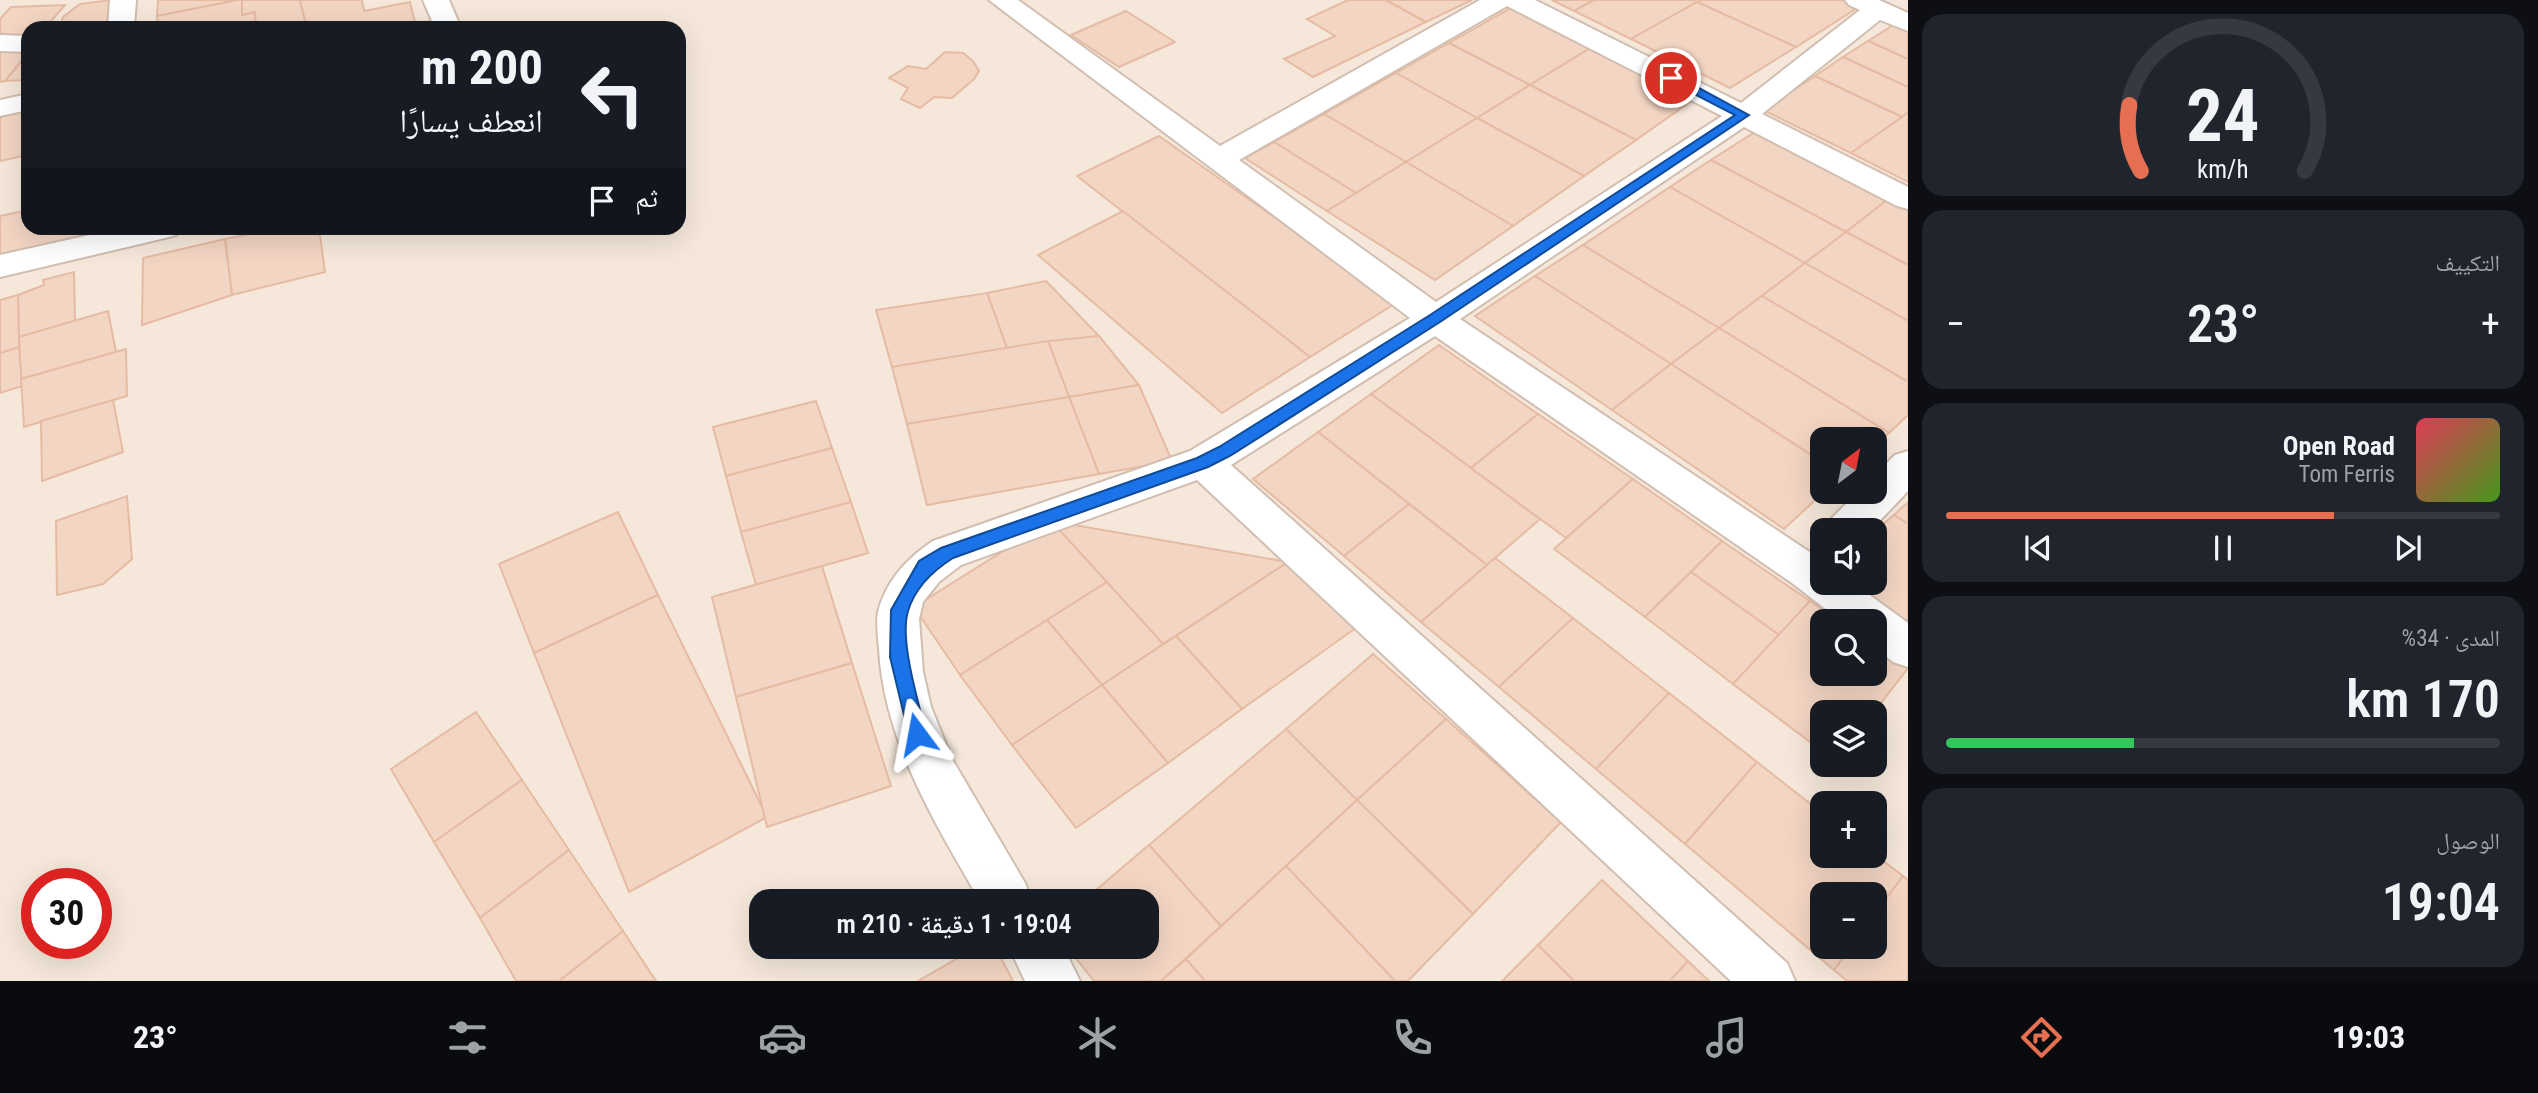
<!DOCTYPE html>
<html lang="ar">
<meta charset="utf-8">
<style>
body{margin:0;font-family:"Roboto Condensed","Noto Naskh Arabic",sans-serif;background:#20242c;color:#f1f3f6;direction:rtl;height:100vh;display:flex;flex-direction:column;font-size:26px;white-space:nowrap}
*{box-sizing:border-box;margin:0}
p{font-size:23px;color:#9ea1a6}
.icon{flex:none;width:38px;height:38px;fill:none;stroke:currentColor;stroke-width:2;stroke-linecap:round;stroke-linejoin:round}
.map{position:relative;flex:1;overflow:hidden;direction:ltr}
.details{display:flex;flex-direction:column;gap:14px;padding:14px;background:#0d0f14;width:630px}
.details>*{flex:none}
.top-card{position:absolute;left:21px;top:21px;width:665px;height:214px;border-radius:21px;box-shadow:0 7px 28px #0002;direction:rtl;background:#171b24;color:#f1f3f6;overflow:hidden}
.needle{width:46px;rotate:32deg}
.fabs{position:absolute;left:1810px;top:427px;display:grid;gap:14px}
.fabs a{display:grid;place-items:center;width:77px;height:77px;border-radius:14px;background:#171b24;box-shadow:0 7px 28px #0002;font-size:35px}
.speed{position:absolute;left:21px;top:868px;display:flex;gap:14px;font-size:35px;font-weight:700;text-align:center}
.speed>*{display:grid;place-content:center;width:91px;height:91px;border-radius:50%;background:#171b24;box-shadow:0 7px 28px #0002;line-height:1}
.speed .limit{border:10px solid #d22;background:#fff;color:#111}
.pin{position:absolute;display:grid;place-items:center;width:60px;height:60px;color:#fff;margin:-30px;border:4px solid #fff;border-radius:50%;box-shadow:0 2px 7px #0007}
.me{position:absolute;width:77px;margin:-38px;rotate:347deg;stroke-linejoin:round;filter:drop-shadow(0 0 5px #0008)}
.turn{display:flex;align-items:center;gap:24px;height:147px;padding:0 28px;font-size:32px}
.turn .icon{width:91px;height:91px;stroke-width:2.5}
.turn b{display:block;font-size:49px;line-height:60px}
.then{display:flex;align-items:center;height:66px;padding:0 28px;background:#0003;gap:14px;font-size:26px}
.big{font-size:52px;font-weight:600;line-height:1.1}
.details .tile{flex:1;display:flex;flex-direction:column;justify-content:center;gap:10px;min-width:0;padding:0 24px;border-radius:21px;background:#20242c}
.details .dial{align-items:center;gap:0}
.dial svg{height:182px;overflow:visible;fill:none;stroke:#363941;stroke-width:7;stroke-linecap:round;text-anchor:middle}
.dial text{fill:#f1f3f6;stroke:none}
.song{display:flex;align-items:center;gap:21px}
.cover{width:84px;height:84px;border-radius:10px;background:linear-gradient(135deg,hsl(350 70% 55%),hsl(100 70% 35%))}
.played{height:7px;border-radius:4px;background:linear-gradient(90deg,#e76f51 70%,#363941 70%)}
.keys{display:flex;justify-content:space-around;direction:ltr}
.heat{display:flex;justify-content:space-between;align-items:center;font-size:38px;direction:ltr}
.charge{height:10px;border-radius:5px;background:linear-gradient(90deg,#34c759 34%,#363941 0)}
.trip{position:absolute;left:749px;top:889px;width:410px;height:70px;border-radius:21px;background:#171b24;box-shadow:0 7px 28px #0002;font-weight:600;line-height:70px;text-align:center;direction:rtl}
.dock{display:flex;height:112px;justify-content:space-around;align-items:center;background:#090b0e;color:#9ea1a6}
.dock .icon{width:49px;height:49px}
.dock .selected{color:#e76f51}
.dock b{font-size:32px;color:#f1f3f6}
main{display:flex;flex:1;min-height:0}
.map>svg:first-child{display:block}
.residential{fill:#f5e8da;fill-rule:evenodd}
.building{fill:#f3d5c3;stroke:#e6bba3;stroke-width:2}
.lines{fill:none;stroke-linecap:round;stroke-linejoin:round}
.minor-casing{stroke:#d1beb0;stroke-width:4}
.minor{fill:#fff;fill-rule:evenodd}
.route{fill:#1a73e8;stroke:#114b97;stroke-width:2}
</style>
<main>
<section class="details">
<div class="tile dial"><svg viewBox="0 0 100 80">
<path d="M14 69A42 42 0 1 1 86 69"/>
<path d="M14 69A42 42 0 0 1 9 40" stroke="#e76f51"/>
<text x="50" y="56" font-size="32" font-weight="700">24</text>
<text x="50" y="72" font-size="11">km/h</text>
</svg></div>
<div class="tile"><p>التكييف</p>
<div class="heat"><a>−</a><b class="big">23°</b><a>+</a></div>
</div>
<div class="tile">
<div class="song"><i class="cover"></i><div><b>Open Road</b><p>Tom Ferris</p></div></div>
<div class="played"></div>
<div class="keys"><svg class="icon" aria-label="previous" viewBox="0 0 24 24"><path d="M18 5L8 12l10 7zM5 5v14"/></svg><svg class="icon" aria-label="pause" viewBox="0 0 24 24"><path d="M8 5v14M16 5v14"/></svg><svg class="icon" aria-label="next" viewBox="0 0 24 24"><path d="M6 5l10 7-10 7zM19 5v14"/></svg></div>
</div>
<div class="tile"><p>المدى · 34%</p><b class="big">170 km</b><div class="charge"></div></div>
<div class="tile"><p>الوصول</p><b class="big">19:04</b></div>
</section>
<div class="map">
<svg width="1908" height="981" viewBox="0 0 1908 981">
<rect width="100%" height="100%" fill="#fdf6ec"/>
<path class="residential" d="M0,0H1908V981H0ZM28,28H679V228H28ZM1822,439H1874V492H1822ZM1822,530H1874V583H1822ZM1822,621H1874V674H1822ZM1822,712H1874V765H1822ZM1822,803H1874V856H1822ZM37,884H96V943H37ZM1822,894H1874V947H1822ZM761,901H1146V947H761Z"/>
<g class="building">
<polygon points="112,0 108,28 60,28 63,17 80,4"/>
<polygon points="158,0 238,0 157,16"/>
<polygon points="238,0 242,0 242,15 255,12 256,28 158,28 157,16"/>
<polygon points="242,0 300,0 307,28 256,28 255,12 242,15"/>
<polygon points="300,0 362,0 364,11 410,2 415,22 386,28 307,28"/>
<polygon points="1348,0 1386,0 1426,22 1313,77 1284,59 1335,36 1307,19"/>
<polygon points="1386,0 1472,0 1426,22"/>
<polygon points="1552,0 1594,0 1574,11"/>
<polygon points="1594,0 1694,0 1697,2 1631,39 1574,11"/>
<polygon points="1700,0 1850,0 1862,5 1796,47 1697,2"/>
<polygon points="1697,2 1796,47 1730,88 1631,39"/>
<polygon points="65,5 45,28 28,28 28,36 0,37 0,19 11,7"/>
<polygon points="1511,8 1592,47 1530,85 1449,43"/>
<polygon points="1126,11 1175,42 1119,67 1071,35"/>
<polygon points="436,21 439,28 386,28 415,22"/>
<polygon points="1895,24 1908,30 1908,59 1868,41"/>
<polygon points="1868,41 1908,59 1908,87 1843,57"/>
<polygon points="1449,43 1530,85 1477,118 1396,73"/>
<polygon points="1592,47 1697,97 1636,140 1530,85"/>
<polygon points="0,52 28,52 5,81 0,82"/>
<polygon points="945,52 963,53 973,61 979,71 974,79 952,98 934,97 920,108 901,99 908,88 889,78 908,66 926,69"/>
<polygon points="28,54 28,80 5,81"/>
<polygon points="1843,57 1908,87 1908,112 1902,117 1815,76"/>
<polygon points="1396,73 1477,118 1406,162 1324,114"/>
<polygon points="1815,76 1902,117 1851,153 1763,110"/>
<polygon points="1530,85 1636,140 1584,176 1477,118"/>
<polygon points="28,110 28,155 0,161 0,117"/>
<polygon points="1908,112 1908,182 1851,153 1902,117"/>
<polygon points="1324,114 1406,162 1356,193 1274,142"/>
<polygon points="1477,118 1584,176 1513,226 1406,162"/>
<polygon points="1755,132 1887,200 1846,232 1711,160"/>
<polygon points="1159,136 1396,303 1310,357 1077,176"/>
<polygon points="1274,142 1356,193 1327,211 1245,158"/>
<polygon points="1711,160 1846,232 1805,263 1670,187"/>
<polygon points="1406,162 1513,226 1435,280 1327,211"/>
<polygon points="1670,187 1805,263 1719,328 1583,245"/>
<polygon points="1887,200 1908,210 1908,265 1846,232"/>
<polygon points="28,210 28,228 100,228 99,239 0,260 0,216"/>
<polygon points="1123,211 1310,357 1222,413 1038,255"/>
<polygon points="279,228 319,228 325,272 232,295 225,239"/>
<polygon points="1846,232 1908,265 1908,321 1805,263"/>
<polygon points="225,239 232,295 142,325 143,258"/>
<polygon points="1583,245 1719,328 1671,364 1535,276"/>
<polygon points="1805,263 1908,321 1908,382 1762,296"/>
<polygon points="74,272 75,321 19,337 18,295 44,285 43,280"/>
<polygon points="1535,276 1671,364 1612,410 1475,316"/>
<polygon points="1046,281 1099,336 1007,348 987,293"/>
<polygon points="987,293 1007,348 892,367 876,310"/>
<polygon points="18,295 19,347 0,353 0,300"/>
<polygon points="1762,296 1908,382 1908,415 1889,433 1719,328"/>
<polygon points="108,311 116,352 21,379 19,337"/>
<polygon points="1719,328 1889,433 1874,446 1874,439 1822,439 1822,462 1671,364"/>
<polygon points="1099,336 1139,385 1069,397 1048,341"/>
<polygon points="1048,341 1069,397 907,424 892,367"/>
<polygon points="1439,345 1538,414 1471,468 1371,394"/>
<polygon points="19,347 22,386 0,393 0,353"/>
<polygon points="126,349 127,396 24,427 21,379"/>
<polygon points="1671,364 1822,462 1824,492 1784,529 1612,410"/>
<polygon points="1139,385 1172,461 1099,474 1069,397"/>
<polygon points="1371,394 1540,519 1487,565 1318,432"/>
<polygon points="1069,397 1099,474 927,505 907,424"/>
<polygon points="113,400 123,452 42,481 41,421"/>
<polygon points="816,401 832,448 726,476 713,427"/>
<polygon points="1538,414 1633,479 1566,538 1471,468"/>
<polygon points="1318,432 1409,504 1344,556 1253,479"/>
<polygon points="832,448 851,502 741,532 726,476"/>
<polygon points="1633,479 1722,541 1645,617 1554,549"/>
<polygon points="127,496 132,559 103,584 57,595 56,521"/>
<polygon points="851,502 868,553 756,585 741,532"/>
<polygon points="1908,502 1908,524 1894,515"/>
<polygon points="1409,504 1487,565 1421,622 1344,556"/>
<polygon points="618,512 658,595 534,653 499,564"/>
<polygon points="1894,515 1908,524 1908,633 1838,583 1874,583 1874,532"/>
<polygon points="1051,521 1288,562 1163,644"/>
<polygon points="1051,521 1107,582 960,675 914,607"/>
<polygon points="1722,541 1810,601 1779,635 1691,572"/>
<polygon points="1495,558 1573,618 1499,687 1421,622"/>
<polygon points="1288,562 1356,628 1242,709 1176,636"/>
<polygon points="822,566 852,663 736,697 712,597"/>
<polygon points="1691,572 1779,635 1733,684 1645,617"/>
<polygon points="1107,582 1163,644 1102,685 1047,620"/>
<polygon points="658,595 767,817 629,892 534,653"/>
<polygon points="1810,601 1839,621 1822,621 1822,674 1874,674 1874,645 1908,668 1874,712 1822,712 1822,751 1733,684"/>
<polygon points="1573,618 1669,693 1596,769 1499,687"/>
<polygon points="1047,620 1102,685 1012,745 960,675"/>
<polygon points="1176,636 1242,709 1168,763 1102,685"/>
<polygon points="1373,654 1446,719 1357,800 1286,729"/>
<polygon points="852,663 891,786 767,827 736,697"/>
<polygon points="1102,685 1168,763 1076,828 1012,745"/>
<polygon points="1669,693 1757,762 1685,844 1596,769"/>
<polygon points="476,712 522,780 434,842 391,769"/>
<polygon points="1446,719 1561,822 1473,914 1357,800"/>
<polygon points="1286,729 1357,800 1221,926 1149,845"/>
<polygon points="1757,762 1822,813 1822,856 1874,854 1903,876 1874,915 1874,894 1822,894 1822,947 1851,947 1834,970 1685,844"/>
<polygon points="522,780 569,850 480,918 434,842"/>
<polygon points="1357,800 1473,914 1408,981 1395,981 1286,866"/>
<polygon points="1149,845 1221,926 1161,981 1094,981 1067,947 1146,947 1146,901 1083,901"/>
<polygon points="569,850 623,931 559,981 516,981 480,918"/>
<polygon points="1286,866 1395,981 1205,981 1186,959"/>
<polygon points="1903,876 1908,880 1908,981 1847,981 1834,970 1851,947 1874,947 1874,915"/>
<polygon points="1602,880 1688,961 1670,981 1574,981 1538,945"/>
<polygon points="623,931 656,981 559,981"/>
<polygon points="1538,945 1574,981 1502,981"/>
<polygon points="977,947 995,947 1013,981 918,981"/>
<polygon points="1186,959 1205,981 1161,981"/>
<polygon points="1688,961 1709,981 1670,981"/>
</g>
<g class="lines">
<defs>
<g id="minor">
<polygon points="110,0 136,0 134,28 108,28"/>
<polygon points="423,0 449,0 461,28 435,28"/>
<path d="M989,0H1018L1220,146L1480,0H1535L1741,103L1860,10L1849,5L1845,0H1879L1908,13V31L1880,20L1762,114L1908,187V209L1897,206L1744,127L1460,319L1820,559L1822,583H1853L1908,623V667L1893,662L1874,647V621H1841L1792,583L1435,336L1231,465L1787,963L1795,981H1731L1197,480L961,565L939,582L923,602L919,619L923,672L931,707L952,759L1025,883L1032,901H980C935,823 884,741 879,649C878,637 876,623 878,612C886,581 907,558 933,541L1190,451L1410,318ZM1507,6L1722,116L1436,302L1239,160Z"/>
<polygon points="0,35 28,36 28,52 0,51"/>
<polygon points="28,94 28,110 0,116 0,100"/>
<polygon points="121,228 181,228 176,235 165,238 0,277 0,255"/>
<polygon points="1908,451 1908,491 1871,530 1826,530 1832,518 1858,492 1874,492 1874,476 1895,455"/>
<polygon points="1009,947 1063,947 1080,981 1025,981"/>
</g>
</defs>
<use href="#minor" class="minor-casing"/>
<use href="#minor" class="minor"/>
</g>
<path class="route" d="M1667,75H1675L1749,115L1440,322L1230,456L1208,467L953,558C934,570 915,588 908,611C899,641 919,703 926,734L924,740L917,743L910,740L890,657L891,610L919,561L941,548L1197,458L1219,447L1430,315L1735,115L1667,80Z"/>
</svg>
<div class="fabs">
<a><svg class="needle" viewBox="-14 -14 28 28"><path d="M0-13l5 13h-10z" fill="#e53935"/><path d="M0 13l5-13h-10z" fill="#9ea1a6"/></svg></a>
<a><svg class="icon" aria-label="sound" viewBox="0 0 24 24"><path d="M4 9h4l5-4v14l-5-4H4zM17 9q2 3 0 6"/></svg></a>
<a><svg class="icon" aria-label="search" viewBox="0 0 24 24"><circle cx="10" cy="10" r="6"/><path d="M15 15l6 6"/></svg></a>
<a><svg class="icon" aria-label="layers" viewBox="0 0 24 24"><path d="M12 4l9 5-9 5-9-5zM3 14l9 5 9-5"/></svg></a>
<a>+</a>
<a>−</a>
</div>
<div class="speed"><div class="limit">30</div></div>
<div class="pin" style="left:1671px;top:78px;background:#d93025"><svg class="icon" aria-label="arrive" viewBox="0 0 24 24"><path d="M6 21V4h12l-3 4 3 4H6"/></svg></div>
<svg class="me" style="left:917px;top:734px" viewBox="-20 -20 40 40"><path d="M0-17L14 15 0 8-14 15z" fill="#1a73e8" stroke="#fff" stroke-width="4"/></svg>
<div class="trip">19:04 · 1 دقيقة · 210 m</div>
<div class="top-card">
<div class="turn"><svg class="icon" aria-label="left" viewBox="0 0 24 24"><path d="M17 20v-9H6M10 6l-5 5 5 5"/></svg><div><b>200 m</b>انعطف يسارًا</div></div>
<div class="then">ثم<svg class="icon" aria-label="arrive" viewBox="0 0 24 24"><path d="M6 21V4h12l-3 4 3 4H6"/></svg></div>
</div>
</div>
</main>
<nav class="dock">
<b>19:03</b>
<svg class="icon selected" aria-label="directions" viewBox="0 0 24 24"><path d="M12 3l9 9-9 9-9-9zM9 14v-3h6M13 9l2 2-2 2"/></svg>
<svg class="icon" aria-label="music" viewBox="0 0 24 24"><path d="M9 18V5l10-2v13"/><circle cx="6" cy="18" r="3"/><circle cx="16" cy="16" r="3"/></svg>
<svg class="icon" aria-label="phone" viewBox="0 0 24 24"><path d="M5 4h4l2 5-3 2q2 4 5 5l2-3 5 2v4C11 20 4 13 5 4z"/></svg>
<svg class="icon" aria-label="climate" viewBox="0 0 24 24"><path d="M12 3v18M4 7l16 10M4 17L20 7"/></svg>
<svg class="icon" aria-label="car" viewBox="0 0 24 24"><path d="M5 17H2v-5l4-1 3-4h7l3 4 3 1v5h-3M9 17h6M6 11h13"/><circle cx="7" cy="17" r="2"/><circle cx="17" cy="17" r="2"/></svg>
<svg class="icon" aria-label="filters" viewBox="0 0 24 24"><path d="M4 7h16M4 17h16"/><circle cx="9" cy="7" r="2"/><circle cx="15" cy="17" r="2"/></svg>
<b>23°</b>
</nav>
